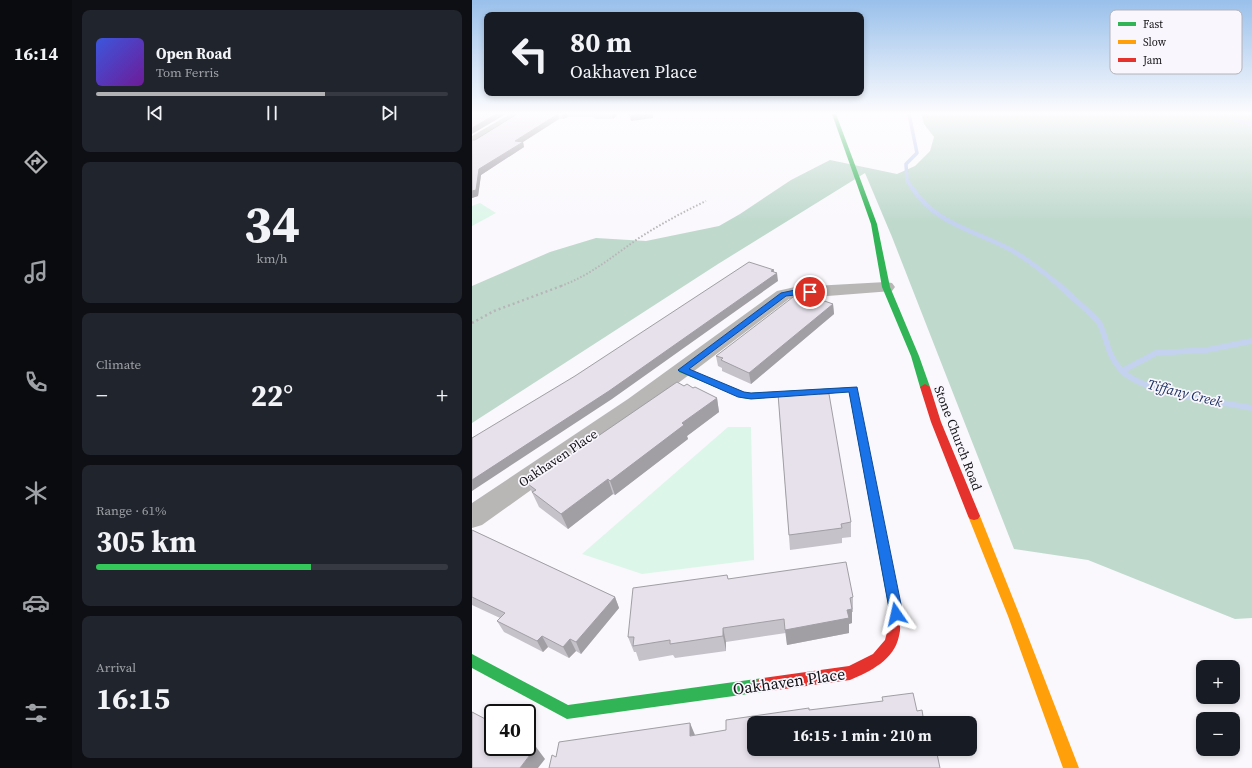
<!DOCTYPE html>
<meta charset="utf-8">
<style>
body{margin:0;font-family:"Source Serif 4",serif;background:#20242c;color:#f1f3f6;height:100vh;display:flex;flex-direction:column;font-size:15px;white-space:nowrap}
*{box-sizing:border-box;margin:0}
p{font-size:13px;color:#9ea1a6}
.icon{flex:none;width:22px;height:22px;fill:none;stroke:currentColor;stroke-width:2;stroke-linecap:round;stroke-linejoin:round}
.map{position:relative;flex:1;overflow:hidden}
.details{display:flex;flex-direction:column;gap:10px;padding:10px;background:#0d0f14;width:400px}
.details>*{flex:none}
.banner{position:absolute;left:12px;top:12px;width:380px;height:84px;border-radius:8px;box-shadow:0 2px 6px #0003;background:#171b24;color:#f1f3f6;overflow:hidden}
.controls{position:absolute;left:724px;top:660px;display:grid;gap:8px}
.controls a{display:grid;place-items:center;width:44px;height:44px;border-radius:8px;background:#171b24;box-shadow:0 2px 6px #0003;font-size:20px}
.speed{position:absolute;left:12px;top:704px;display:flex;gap:8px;font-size:20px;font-weight:700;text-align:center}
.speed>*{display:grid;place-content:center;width:52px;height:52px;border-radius:50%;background:#171b24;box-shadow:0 2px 6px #0003;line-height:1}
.speed .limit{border:2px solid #111;border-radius:6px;background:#fff;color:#111}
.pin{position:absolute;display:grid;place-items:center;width:34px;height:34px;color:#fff;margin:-17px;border:2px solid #fff;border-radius:50%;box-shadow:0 1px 4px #0007}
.me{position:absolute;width:44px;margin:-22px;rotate:349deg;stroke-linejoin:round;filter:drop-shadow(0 0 3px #0008)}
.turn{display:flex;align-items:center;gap:14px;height:84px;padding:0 20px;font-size:18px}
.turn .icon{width:52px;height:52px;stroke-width:2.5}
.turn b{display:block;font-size:28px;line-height:34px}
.big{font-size:30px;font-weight:700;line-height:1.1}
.details .card{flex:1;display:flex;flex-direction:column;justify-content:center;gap:6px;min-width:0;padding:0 14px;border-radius:8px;background:#20242c}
.details .dial{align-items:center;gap:0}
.dial b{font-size:52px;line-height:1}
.song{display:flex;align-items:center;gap:12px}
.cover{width:48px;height:48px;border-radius:6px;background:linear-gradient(135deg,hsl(230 70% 55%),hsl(280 70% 35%))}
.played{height:4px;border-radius:2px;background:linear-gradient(90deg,#b2b2b5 65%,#363941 65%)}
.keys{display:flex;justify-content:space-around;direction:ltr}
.heat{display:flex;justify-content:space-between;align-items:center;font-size:22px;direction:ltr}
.charge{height:6px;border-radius:3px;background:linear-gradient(90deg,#34c759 61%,#363941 0)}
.trip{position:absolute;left:275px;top:716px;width:230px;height:40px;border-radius:8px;background:#171b24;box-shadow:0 2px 6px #0003;font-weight:700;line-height:40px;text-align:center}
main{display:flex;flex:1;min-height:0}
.tabs{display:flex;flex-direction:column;width:72px;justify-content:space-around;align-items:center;background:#090b0e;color:#9ea1a6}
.tabs .icon{width:28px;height:28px}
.tabs .active{color:#b2b2b5}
.tabs b{font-size:18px;color:#f1f3f6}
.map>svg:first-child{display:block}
.green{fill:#ddf6ea}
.forest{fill:#bfd9cd}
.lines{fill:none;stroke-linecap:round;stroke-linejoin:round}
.stream-far2{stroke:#c4d2f0;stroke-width:3.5}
.stream-far1{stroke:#c4d2f0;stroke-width:4.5}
.stream{stroke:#c4d2f0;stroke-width:5.5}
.path-far1{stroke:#b7b5b6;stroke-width:2;stroke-dasharray:1.5 2;stroke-linecap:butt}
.path{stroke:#b7b5b6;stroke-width:2.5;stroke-dasharray:2 3;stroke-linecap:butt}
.street{fill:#b8b7b6;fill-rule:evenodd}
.fast{fill:#30b455;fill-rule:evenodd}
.slow{fill:#ff9f0a;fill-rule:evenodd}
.jam{fill:#e5322d;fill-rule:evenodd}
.wall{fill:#c6c2ca}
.shaded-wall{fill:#a19ea4}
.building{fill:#e6e1eb;stroke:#a19ea4}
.route{fill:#1a73e8;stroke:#114b97}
.labels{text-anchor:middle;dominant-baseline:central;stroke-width:3.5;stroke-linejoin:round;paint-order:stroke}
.street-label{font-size:13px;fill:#141315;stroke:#faf6fe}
.water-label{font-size:14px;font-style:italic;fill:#162c5d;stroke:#faf6fe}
.near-street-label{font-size:16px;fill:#141315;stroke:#faf6fe}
.key{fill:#faf6fe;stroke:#b5b2b8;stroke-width:1}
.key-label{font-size:11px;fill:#141315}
</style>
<main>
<nav class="tabs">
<b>16:14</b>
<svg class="icon active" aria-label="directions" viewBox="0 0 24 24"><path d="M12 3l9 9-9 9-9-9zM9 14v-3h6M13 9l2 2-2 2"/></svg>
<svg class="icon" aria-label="music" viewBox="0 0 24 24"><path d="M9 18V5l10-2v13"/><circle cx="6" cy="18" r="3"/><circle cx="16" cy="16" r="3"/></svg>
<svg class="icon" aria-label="phone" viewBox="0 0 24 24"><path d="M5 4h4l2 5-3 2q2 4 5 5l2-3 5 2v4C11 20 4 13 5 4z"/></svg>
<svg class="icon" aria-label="climate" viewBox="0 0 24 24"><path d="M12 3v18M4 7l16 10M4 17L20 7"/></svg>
<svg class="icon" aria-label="car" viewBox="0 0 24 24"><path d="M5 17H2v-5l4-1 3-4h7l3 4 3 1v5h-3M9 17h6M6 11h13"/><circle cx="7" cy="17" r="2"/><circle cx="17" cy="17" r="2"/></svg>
<svg class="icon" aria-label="filters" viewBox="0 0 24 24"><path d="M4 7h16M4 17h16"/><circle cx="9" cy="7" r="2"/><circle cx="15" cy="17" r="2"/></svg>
</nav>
<section class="details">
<div class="card">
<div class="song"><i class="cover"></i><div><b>Open Road</b><p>Tom Ferris</p></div></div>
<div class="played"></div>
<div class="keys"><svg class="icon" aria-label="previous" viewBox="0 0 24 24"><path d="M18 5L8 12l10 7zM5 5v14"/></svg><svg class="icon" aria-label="pause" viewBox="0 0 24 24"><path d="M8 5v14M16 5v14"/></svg><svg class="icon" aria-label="next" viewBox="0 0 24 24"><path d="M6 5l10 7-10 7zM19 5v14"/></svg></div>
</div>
<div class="card dial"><b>34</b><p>km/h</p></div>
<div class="card"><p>Climate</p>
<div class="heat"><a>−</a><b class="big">22°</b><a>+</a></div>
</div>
<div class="card"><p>Range · 61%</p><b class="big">305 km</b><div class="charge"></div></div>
<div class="card"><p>Arrival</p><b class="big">16:15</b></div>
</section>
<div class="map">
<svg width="780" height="768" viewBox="0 0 780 768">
<rect width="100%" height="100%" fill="#faf8fc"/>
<g class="green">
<polygon points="8,203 24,213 0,226 0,206"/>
<polygon points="256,427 279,427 282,560 170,574 110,554"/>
</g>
<polygon class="forest" points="449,114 780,114 780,618 763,619 616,560 542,549 420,237 393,173 246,264 0,423 0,286 78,252 124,238 174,241 247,226 268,214 319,180 358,160 425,174 443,166 458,151 462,137 452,124"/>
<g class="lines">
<g class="stream-far2">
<polyline points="437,114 445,153 434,164 435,180 441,190"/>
<polyline points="759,114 758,116 762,119 780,124"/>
</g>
<path class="stream-far1" d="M441,189C463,224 507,232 541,251C558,261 573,273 588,286"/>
<g class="stream">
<path d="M587,285C594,292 625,318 628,324C636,342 635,355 650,371C672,393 748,402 780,408"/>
<polyline points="650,371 684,353 735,350 780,341"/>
</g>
<path class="path-far1" d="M89,286C119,275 141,256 167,238C189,224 211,212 234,201"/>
<polyline class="path" points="0,323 22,311 92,285"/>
<g class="street">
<polygon points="38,114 52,114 4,144 0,145 0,136"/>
<polygon points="414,282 420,283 423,287 420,291 317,299 172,409 10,525 0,528 0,503 156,399 305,291 323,287"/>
</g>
<g class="fast">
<polygon points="360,114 364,114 405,224 418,287 447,356 458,387 456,389 450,389 448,387 439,356 410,287 399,224"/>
<polygon points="210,367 272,392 279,393 384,387 430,615 427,632 422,634 417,632 415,628 418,615 377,392 279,399 270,398 207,372 206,370"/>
<polygon points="0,654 96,705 291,678 296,680 298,685 296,690 291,692 95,719 0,668"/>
</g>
<polygon class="slow" points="502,512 506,513 508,516 548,616 607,768 591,768 536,616 496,516 498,513"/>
<g class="jam">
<polygon points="453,384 458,387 469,422 508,516 506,519 502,520 498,519 496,516 459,422 448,387"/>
<path d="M422,622L427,624C429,628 428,631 427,636C422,660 399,671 378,680L291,692L286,690L284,685L286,680L291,678L377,666L401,654L413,640L417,624Z"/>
</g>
</g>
<g class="wall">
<polygon points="45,114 146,114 141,119 124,119 121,117 96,117 91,119 87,119 51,142 52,147 9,175 6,196 0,198 0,140 3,140"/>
<polygon points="332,296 361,304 362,314 279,384 250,371 250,368 246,366 244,356"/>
<polygon points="221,388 245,398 247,412 215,436 216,439 143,495 141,494 96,529 67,507 56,484"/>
<polygon points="306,394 379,522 379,537 370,538 370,543 318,550"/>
<polygon points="0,530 143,597 147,608 109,654 104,651 97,658 76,647 71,652 32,632 25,621 28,618 0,605"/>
<polygon points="256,579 381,597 381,612 380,612 380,623 377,624 377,633 315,645 314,633 254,642 254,651 203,658 201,655 167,661 164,652 162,652 156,637"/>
</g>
<g class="shaded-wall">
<polygon points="24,114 34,114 0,134 0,128"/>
<polygon points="86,114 87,119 51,142 52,147 9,175 6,196 0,198 0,191 7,169 43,141"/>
<polygon points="90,114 95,114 96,117 91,119"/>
<polygon points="140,114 146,114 141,119"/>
<polygon points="169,114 181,114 181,118 159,121 158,116"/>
<polygon points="302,270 302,275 305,273 306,281 140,399 0,491 0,480"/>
<polygon points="361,304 362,314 279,384 277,373"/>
<polygon points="245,398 247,412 215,436 216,439 143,495 138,481 210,423"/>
<polygon points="136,479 141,494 96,529 89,514"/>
<polygon points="143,597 147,608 109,654 104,642"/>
<polygon points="380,609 380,623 377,624 377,633 315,645 313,630 375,610"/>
<polygon points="251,628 254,642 254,651 251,636"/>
<polygon points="70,636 76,647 71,652 65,641"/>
<polygon points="98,639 104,651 97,658 91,647"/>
<polygon points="218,723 223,735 218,736"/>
<polygon points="64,747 73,759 66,768 48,768"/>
</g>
<g class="building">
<polygon points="0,114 24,114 0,128"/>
<polygon points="45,114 86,114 43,141 51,142 7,169 4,190 0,191 0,140 3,140"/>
<polygon points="157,114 169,114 158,116"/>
<polygon points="277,262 302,270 299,271 305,273 137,391 0,480 0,438 103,376"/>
<polygon points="325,294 332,296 334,295 341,297 361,304 277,373 249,360 251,358 244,356"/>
<polygon points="205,382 212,386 215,384 221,388 223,387 245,398 210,423 212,425 138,481 136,479 89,514 60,492 64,490 56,484"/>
<polygon points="337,391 347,392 347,394 357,394 379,522 369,524 370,528 317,535 306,394"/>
<polygon points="0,530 143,597 104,642 98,639 91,647 70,636 65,641 25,621 33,613 0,597"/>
<polygon points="374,562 381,597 378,598 380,609 375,610 377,618 313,630 312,619 251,628 251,636 198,644 198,640 161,646 162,637 156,637 161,588 255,575 256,579"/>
<polygon points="441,693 445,711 450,710 452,723 282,723 282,749 464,749 468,768 77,768 80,755 84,757 87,742 218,723 218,736 254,730 254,720 337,708 337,710 411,701 410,697"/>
<polygon points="0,712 21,723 21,747 55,747 55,742 64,747 48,768 0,768"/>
</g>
<linearGradient id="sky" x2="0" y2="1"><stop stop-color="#99c0eb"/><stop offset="0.51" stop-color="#fdfcfe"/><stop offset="1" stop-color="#fdfcfe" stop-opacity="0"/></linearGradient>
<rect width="780" height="222" fill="url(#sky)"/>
<polygon class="route" points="338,289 342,292 341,293 314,296 217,369 272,392 279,393 385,387 431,614 429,619 424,620 420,619 418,614 377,392 279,399 266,397 207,371 206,370 309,293 323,290"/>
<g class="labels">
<g class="street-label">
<text transform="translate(486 438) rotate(69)">Stone Church Road</text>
<text transform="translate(86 458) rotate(-34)">Oakhaven Place</text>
</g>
<g class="water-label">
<text transform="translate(713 393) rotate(14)">Tiffany Creek</text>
</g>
<g class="near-street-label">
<text transform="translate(317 681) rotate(-8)">Oakhaven Place</text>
</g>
</g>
<rect x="638" y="10" width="132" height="64" rx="6" class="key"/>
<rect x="646" y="22" width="18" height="4" fill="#30b455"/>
<rect x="646" y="40" width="18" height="4" fill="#ff9f0a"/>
<rect x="646" y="58" width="18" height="4" fill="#e5322d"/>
<g class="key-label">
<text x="671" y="28">Fast</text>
<text x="671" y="46">Slow</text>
<text x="671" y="64">Jam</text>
</g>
</svg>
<div class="controls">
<a>+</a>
<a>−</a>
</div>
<div class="speed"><div class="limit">40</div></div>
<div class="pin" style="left:338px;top:292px;background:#d93025"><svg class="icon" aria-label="arrive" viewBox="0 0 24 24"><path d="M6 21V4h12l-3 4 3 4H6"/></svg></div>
<svg class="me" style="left:424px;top:614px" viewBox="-20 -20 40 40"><path d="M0-17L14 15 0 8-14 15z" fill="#1a73e8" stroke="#fff" stroke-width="4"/></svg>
<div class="trip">16:15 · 1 min · 210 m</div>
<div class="banner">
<div class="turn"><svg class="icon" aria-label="left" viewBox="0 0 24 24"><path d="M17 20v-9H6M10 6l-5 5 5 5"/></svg><div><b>80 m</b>Oakhaven Place</div></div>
</div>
</div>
</main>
